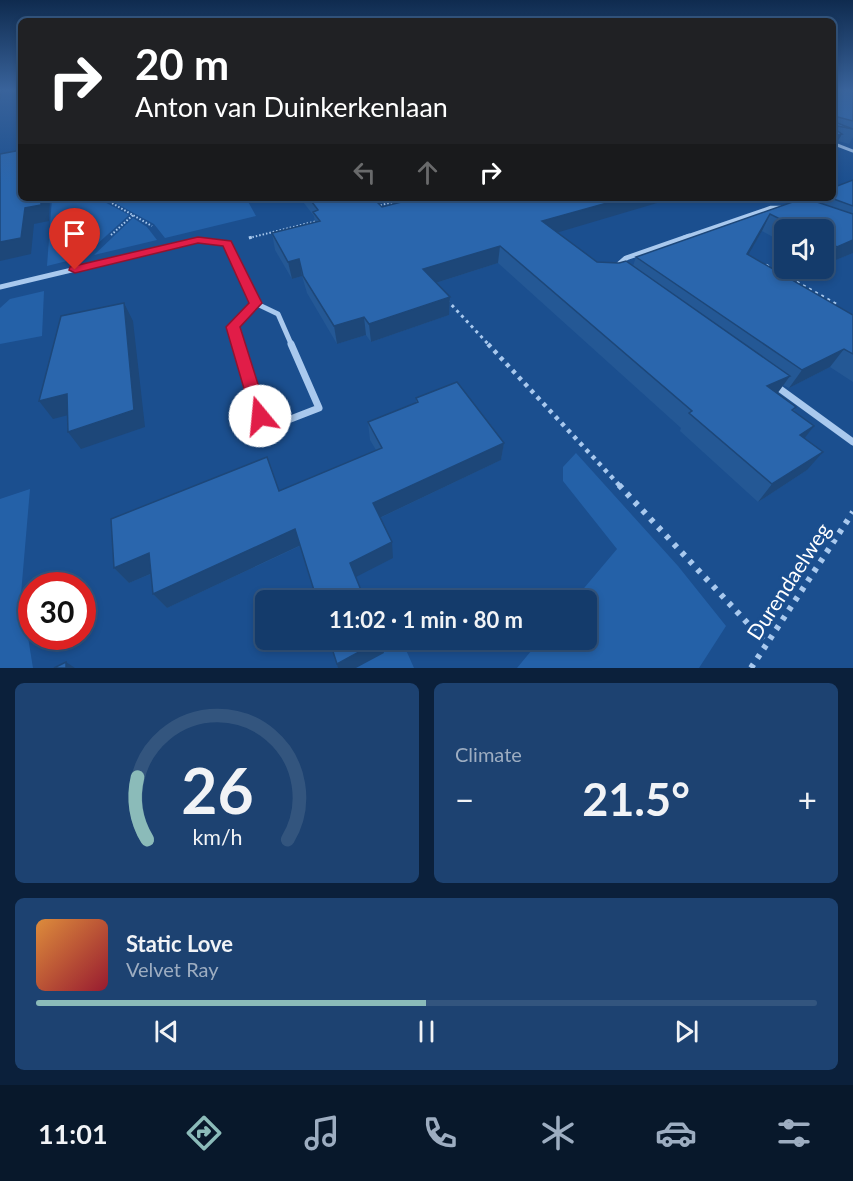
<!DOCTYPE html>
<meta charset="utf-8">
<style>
body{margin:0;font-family:Lato,sans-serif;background:#1d4271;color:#f1f3f6;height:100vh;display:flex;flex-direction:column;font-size:22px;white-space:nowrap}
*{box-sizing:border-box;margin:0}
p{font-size:20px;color:#9dadc1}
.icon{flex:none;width:33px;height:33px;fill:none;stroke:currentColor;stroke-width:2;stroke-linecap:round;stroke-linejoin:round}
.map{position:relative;height:668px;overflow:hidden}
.drawer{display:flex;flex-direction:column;gap:15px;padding:15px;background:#0b203b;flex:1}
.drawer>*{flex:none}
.guide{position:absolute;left:18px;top:18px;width:818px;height:183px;border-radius:9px;box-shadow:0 3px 9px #0003,0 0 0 2px #33557e;background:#202124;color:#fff;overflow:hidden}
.tools{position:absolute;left:774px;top:219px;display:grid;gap:12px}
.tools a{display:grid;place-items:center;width:60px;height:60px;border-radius:9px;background:#143b6b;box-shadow:0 3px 9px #0003,0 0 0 2px #33557e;font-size:30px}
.speed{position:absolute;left:18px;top:572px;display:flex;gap:12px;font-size:30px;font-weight:700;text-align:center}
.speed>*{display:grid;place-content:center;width:78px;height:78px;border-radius:50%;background:#143b6b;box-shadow:0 3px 9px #0003,0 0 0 2px #33557e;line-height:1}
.speed .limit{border:9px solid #d22;background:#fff;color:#111}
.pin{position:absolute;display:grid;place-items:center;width:51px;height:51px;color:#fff;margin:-62px -26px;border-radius:50% 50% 50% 0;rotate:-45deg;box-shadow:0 0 6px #0007}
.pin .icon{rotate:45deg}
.me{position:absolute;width:66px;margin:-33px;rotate:343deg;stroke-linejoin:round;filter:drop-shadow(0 0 4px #0008)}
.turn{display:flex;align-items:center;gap:21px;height:126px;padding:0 18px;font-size:27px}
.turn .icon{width:78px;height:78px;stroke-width:2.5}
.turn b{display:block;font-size:42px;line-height:51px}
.lanes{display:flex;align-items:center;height:57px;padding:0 18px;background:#0003;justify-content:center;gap:30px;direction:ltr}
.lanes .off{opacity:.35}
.big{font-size:45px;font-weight:700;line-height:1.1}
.drawer .widget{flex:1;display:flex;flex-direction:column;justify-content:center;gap:9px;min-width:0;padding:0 21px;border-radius:9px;background:#1d4271}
.drawer .dial{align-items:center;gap:0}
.dial svg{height:156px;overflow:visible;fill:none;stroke:#33557e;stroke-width:7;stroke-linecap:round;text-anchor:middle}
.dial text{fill:#f1f3f6;stroke:none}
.song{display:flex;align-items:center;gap:18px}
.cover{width:72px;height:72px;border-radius:9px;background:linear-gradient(135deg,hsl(30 70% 55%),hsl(350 70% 35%))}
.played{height:6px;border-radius:3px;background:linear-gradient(90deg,#8bbbb9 50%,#33557e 50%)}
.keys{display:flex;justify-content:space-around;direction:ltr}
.heat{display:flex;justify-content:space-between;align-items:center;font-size:33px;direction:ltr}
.drawer .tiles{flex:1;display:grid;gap:15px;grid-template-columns:1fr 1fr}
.widget:last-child{grid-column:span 2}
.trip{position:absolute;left:255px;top:590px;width:342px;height:60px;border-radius:9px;background:#143b6b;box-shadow:0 3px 9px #0003,0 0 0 2px #33557e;font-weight:700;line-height:60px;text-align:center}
.tab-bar{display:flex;height:96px;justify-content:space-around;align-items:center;background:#08182b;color:#9dadc1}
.tab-bar .icon{width:42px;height:42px}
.tab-bar .selected{color:#8bbbb9}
.tab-bar b{font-size:27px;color:#f1f3f6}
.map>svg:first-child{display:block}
.green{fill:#2461a8}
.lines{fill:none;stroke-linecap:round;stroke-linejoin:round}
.path-far3{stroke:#a9c9ee;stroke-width:2;stroke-dasharray:1.5 2;stroke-linecap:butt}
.path-far2{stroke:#a9c9ee;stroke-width:3;stroke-dasharray:3 4;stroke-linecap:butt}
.path-far1{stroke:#a9c9ee;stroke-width:4.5;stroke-dasharray:4 5;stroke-linecap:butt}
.path{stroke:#a9c9ee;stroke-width:6;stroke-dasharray:4.5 7;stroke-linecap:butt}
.street-far3{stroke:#a9c9ee;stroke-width:3}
.street-far2{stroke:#a9c9ee;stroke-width:4.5}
.street-far1{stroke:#a9c9ee;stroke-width:5}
.street{stroke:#a9c9ee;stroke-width:7}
.wall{fill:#245895}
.shaded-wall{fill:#1d4779}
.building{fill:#2a66ad;stroke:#1d4779;stroke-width:1.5}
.route{fill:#e11d48;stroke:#92132f;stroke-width:1.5}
.labels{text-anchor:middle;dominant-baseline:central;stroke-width:6;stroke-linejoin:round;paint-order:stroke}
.near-street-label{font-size:21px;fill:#fff;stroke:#1b4f8f}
</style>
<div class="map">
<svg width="853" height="668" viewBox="0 0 853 668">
<rect width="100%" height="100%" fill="#1b4f8f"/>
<g class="green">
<polygon points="52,198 97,198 129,215 83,257 47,266"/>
<polygon points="106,198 246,198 256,216 165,238 154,224"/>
<polygon points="133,218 147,227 157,240 94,255"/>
<polygon points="44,291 42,336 0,344 0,308 10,299"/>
<polygon points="576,453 678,566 726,626 699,668 517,668 541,639 586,639 586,600 574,600 617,549 563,481 563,467"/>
<polygon points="30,489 21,594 33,668 0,668 0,499"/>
<polygon points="402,641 414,668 351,668"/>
</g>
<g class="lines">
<g class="path-far3">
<polyline points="103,198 152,226"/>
<polyline points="377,206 394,202 398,198"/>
<polyline points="111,235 133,215"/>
<polyline points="249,238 317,221"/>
</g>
<g class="path-far2">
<polyline points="249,238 255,236"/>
<polyline points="766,265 836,304"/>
<polyline points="447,300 490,346"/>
</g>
<polyline class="path-far1" points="488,344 620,486"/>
<g class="path">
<polyline points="619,485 767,644"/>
<polyline points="751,668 853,512"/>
</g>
<polyline class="street-far3" points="832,143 853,151"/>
<polyline class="street-far2" points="684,238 771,208 781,208"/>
<g class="street-far1">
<polyline points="620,268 618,265 626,258 689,236"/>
<polyline points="0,287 198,240 227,243 255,303"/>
<polyline points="255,303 278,314 292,346"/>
<polyline points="239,346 233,327 255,303"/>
</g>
<g class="street">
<polyline points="238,344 260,415 288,420 319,408 291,344"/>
<polyline points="776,386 853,442"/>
</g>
</g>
<g class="wall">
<polygon points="832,90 853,90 853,137 849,144 838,141 834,148"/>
<polygon points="853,180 853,253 826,264 824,263 824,230 784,230 784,243 762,231 748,254 853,315 853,382 830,367 789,388 783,385 777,393 796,407 794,411 814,426 804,438 807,470 758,502 680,431 681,428 498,263 436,283 450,297 449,315 371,342 366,335 337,344 307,293 302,276 292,279 275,250 272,233 315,222 314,216 300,198 373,198 382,207 557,233 597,262 633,266 636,257 813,201 815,198 832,198"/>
<polygon points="416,398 504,443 501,460 380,518 393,558 300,546 167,608 153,594 151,574 129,583 114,568 279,491 376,450 370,440 368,422 416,403"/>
</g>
<g class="shaded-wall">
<polygon points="0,90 3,90 0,101"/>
<polygon points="842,134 834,148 832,148 832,136"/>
<polygon points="41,198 50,198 49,221 34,224 31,254 0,261 0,242 25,208"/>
<polygon points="625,198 674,198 539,238 542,221"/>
<polygon points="770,214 762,231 739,271 747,254"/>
<polygon points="853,240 853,253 826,264 837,247"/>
<polygon points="500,246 498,263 423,287 423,269"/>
<polygon points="299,259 302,276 292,279 288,262"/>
<polygon points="450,297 449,315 371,342 369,324"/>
<polygon points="124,303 133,321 145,427 81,449 68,432"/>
<polygon points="364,317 366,335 337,344 334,326"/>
<polygon points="844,349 830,367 789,388 802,370"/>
<polygon points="790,376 777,394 767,386"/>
<polygon points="67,394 80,412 53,419 39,401"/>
<polygon points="814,426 800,444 800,435"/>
<polygon points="504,443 501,460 375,520 373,503"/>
<polygon points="823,452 807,470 758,502 772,484"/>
<polygon points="295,529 301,545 167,608 153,594"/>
<polygon points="392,542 393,558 354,578 350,563"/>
<polygon points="149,553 162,569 129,583 114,568"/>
<polygon points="381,640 384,653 356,668 338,668 337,664"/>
<polygon points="66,662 75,668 66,668"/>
</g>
<g class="building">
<polygon points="832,90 853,90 853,121 838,117 835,120 837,123 853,129 838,126 836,130 842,134 832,136"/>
<polygon points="21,150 21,198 41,198 41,205 25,208 21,238 0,242 0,154"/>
<polygon points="853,180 853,206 831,198 832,198 832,188"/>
<polygon points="309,198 373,198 382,207 417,198 625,198 542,221 597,262 619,263 626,261 790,376 767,386 796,407 792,410 814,426 800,435 823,452 772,484 689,413 692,411 500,246 423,269 450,297 369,324 364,317 334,326 303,276 299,259 288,262 272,233 320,221 313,212 318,210"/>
<polygon points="801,199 811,200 853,214 853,240 837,247 824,240 824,230 802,230 770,214 747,254 853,315 853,354 844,349 802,370 636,257"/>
<polygon points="124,303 134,410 68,432 67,394 39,401 61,316"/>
<polygon points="457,382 504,443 373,503 392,542 350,563 365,600 317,600 295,529 153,594 149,553 114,568 111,519 267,457 279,491 382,448 368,422 418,402 416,398"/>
<polygon points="329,639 381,639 381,640 337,664"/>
<polygon points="66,662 66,668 54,668"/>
</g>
<linearGradient id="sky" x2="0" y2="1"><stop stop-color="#0f2b4f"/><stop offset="0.49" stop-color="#39639b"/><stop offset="1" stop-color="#39639b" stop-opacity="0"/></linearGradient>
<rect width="853" height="184" fill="url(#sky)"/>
<polygon class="route" points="198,237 231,241 262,303 240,327 268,416 266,420 260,422 254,420 252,416 226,327 249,303 223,246 198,243 75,273 69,270 70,267"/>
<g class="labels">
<g class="near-street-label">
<text transform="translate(788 581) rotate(-57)">Durendaelweg</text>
</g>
</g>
</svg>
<div class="tools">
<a><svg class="icon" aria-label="sound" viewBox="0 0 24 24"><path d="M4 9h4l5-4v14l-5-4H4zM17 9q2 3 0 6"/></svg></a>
</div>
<div class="speed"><div class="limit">30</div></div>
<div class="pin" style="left:75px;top:270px;background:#d93025"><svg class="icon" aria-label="arrive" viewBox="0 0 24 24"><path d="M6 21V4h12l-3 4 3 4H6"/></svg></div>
<svg class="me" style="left:260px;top:416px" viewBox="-20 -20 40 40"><circle r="19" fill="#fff"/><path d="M0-13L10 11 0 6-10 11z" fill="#e11d48"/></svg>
<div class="trip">11:02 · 1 min · 80 m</div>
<div class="guide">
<div class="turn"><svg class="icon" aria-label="right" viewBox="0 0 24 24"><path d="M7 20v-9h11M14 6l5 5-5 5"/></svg><div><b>20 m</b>Anton van Duinkerkenlaan</div></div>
<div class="lanes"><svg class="icon off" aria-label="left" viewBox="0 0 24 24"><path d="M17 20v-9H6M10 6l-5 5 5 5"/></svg><svg class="icon off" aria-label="ahead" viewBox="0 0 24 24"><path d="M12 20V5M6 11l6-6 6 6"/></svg><svg class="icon" aria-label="right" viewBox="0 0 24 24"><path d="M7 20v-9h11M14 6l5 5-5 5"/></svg></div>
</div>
</div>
<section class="drawer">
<div class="tiles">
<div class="widget dial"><svg viewBox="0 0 100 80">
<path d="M14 69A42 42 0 1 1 86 69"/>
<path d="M14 69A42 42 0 0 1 9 37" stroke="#8bbbb9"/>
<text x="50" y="56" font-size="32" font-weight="700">26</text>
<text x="50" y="72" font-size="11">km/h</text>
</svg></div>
<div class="widget"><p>Climate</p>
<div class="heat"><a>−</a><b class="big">21.5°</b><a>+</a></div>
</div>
<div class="widget">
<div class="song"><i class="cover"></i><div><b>Static Love</b><p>Velvet Ray</p></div></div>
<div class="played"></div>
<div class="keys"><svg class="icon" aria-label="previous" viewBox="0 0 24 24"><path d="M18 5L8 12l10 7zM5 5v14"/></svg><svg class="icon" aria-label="pause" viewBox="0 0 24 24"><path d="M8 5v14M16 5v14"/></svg><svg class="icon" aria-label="next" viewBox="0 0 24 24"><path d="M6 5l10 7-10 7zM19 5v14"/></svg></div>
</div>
</div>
</section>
<nav class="tab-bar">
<b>11:01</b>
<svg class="icon selected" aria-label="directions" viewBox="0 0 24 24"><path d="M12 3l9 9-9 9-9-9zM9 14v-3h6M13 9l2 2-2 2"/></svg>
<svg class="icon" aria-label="music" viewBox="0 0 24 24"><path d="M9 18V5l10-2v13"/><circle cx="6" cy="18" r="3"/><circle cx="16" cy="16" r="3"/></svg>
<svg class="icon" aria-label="phone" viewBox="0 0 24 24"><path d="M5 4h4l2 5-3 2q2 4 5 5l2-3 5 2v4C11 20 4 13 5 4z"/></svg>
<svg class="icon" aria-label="climate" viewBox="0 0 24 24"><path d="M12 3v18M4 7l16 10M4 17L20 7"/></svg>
<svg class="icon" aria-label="car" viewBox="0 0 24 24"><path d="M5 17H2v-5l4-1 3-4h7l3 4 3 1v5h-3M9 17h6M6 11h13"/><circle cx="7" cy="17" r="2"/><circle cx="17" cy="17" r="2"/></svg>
<svg class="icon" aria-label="filters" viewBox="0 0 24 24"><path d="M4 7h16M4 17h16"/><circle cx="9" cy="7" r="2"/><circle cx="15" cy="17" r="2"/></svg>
</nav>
